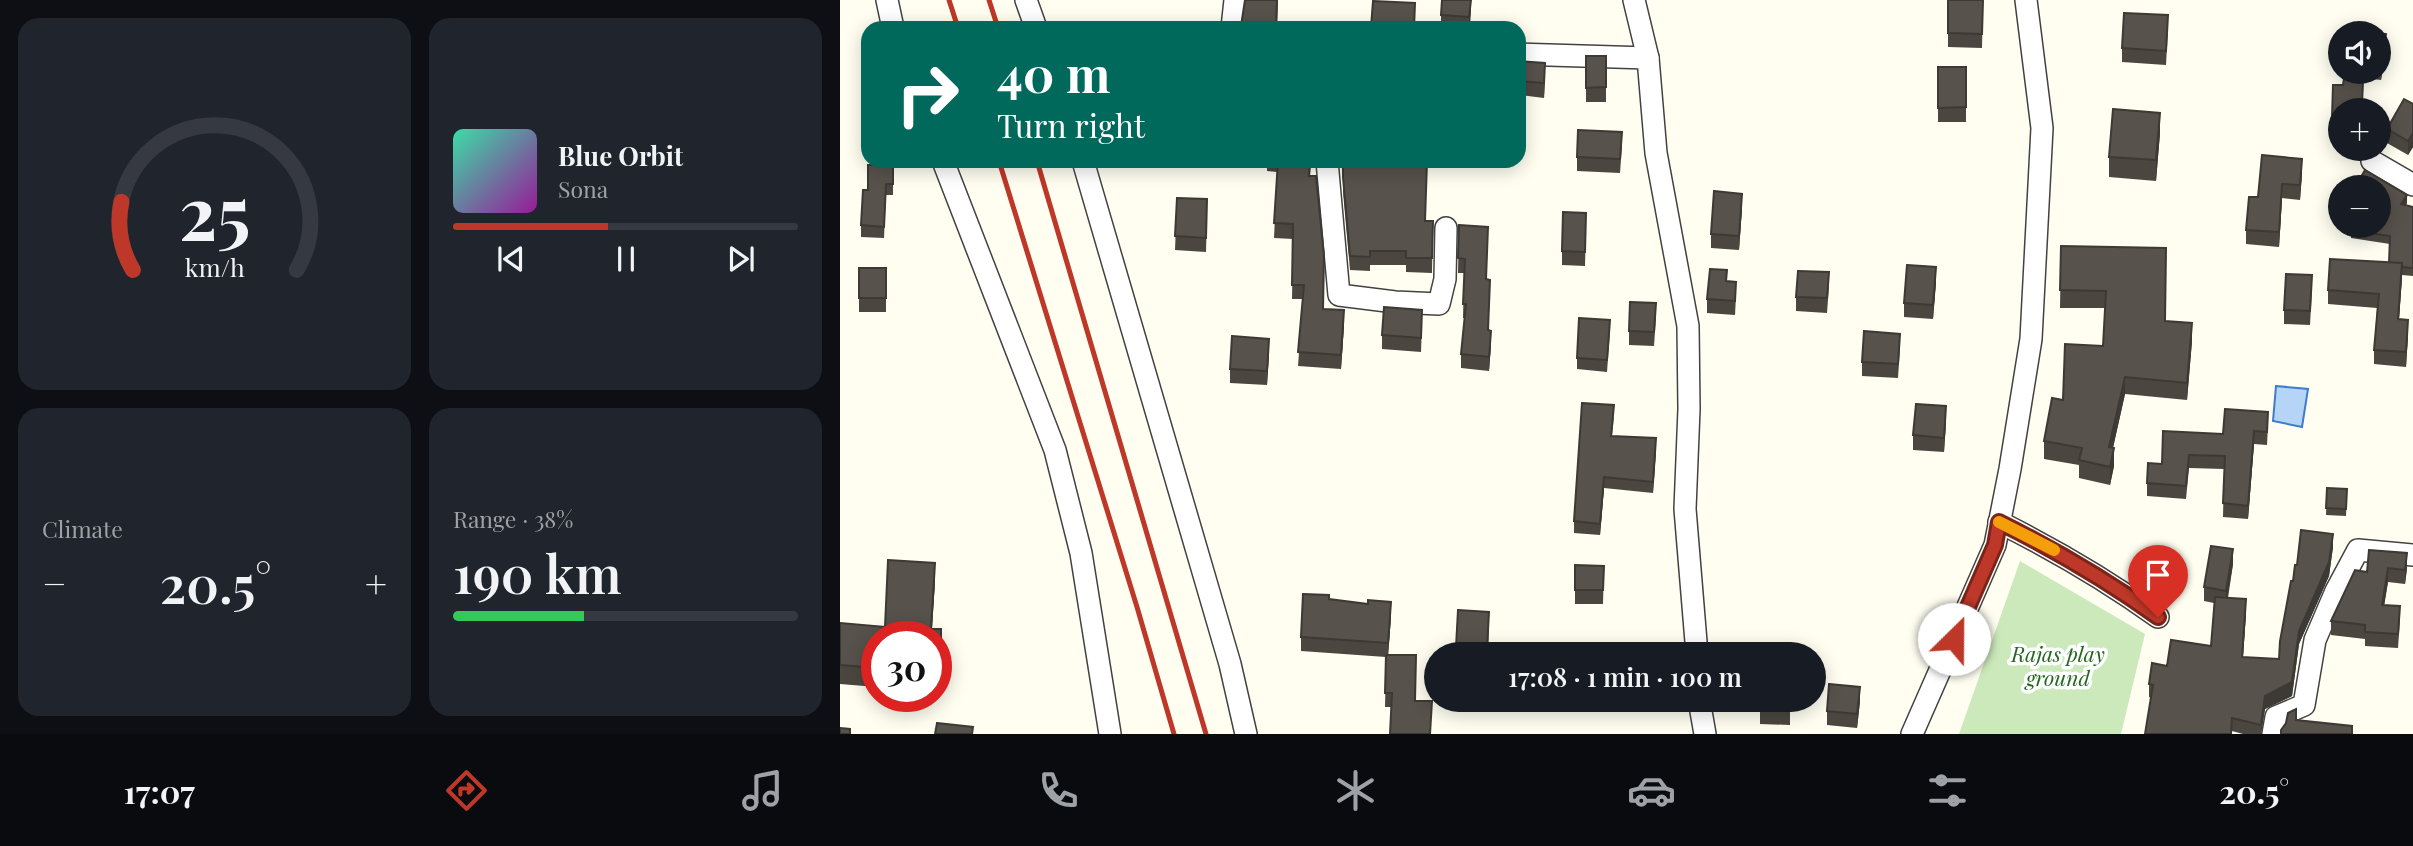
<!DOCTYPE html>
<meta charset="utf-8">
<style>
body{margin:0;font-family:"Playfair Display",serif;background:#20242c;color:#f1f3f6;height:100vh;display:flex;flex-direction:column;font-size:26px;white-space:nowrap}
*{box-sizing:border-box;margin:0}
p{font-size:23px;color:#9ea1a6}
.icon{flex:none;width:38px;height:38px;fill:none;stroke:currentColor;stroke-width:2;stroke-linecap:round;stroke-linejoin:round}
.map{position:relative;flex:1;overflow:hidden}
.details{display:flex;flex-direction:column;gap:18px;padding:18px;background:#0d0f14;width:840px}
.details>*{flex:none}
.hud{position:absolute;left:21px;top:21px;width:665px;height:147px;border-radius:21px;box-shadow:0 4px 18px #0003;background:#00695c;color:#fff;overflow:hidden}
.tools{position:absolute;left:1488px;top:21px;display:grid;gap:14px}
.tools a{display:grid;place-items:center;width:63px;height:63px;border-radius:50%;background:#171b24;box-shadow:0 4px 18px #0003;font-size:35px}
.speed{position:absolute;left:21px;top:621px;display:flex;gap:14px;font-size:35px;font-weight:700;text-align:center}
.speed>*{display:grid;place-content:center;width:91px;height:91px;border-radius:50%;background:#171b24;box-shadow:0 4px 18px #0003;line-height:1}
.speed .limit{border:10px solid #d22;background:#fff;color:#111}
.pin{position:absolute;display:grid;place-items:center;width:60px;height:60px;color:#fff;margin:-72px -30px;border-radius:50% 50% 50% 0;rotate:-45deg;box-shadow:0 0 7px #0007}
.pin .icon{rotate:45deg}
.me{position:absolute;width:77px;margin:-38px;rotate:23deg;stroke-linejoin:round;filter:drop-shadow(0 0 5px #0008)}
.turn{display:flex;align-items:center;gap:24px;height:147px;padding:0 21px;font-size:32px}
.turn .icon{width:91px;height:91px;stroke-width:2.5}
.turn b{display:block;font-size:49px;line-height:60px}
.big{font-size:52px;font-weight:600;line-height:1.1}
.details .widget{flex:1;display:flex;flex-direction:column;justify-content:center;gap:10px;min-width:0;padding:0 24px;border-radius:21px;background:#20242c}
.details .dial{align-items:center;gap:0}
.dial svg{height:182px;overflow:visible;fill:none;stroke:#363941;stroke-width:7;stroke-linecap:round;text-anchor:middle}
.dial text{fill:#f1f3f6;stroke:none}
.song{display:flex;align-items:center;gap:21px}
.cover{width:84px;height:84px;border-radius:10px;background:linear-gradient(135deg,hsl(160 70% 55%),hsl(300 70% 35%))}
.played{height:7px;border-radius:4px;background:linear-gradient(90deg,#bd3828 45%,#363941 45%)}
.keys{display:flex;justify-content:space-around;direction:ltr}
.heat{display:flex;justify-content:space-between;align-items:center;font-size:38px;direction:ltr}
.charge{height:10px;border-radius:5px;background:linear-gradient(90deg,#34c759 38%,#363941 0)}
.details .tiles{flex:1;display:grid;gap:18px;grid-template-columns:repeat(2,1fr)}
.trip{position:absolute;left:584px;top:642px;width:402px;height:70px;border-radius:35px;background:#171b24;box-shadow:0 4px 18px #0003;font-weight:600;line-height:70px;text-align:center}
.tabs{display:flex;height:112px;justify-content:space-around;align-items:center;background:#090b0e;color:#9ea1a6}
.tabs .icon{width:49px;height:49px}
.tabs .current{color:#bd3828}
.tabs b{font-size:32px;color:#f1f3f6}
main{display:flex;flex:1;min-height:0}
.map>svg:first-child{display:block}
.green{fill:#cbe9ba}
.water{fill:#b6d4f5;stroke:#3e7dcb;stroke-width:2}
.lines{fill:none;stroke-linecap:round;stroke-linejoin:round}
.minor-casing{stroke:#424242;stroke-width:24}
.minor{stroke:#fff;stroke-width:21}
.rail{stroke:#bd3828;stroke-width:5}
.wall{fill:#4b4740}
.shaded-wall{fill:#3d3934}
.building{fill:#57524b;stroke:#3d3934;stroke-width:2}
.route-casing{stroke:#7b241a;stroke-width:18}
.route{stroke:#bd3828;stroke-width:12}
.slow{stroke:#f59e0b;stroke-width:12}
.labels{text-anchor:middle;dominant-baseline:central;stroke-width:7;stroke-linejoin:round;paint-order:stroke}
.park-label{font-size:21px;font-style:italic;fill:#23661f;stroke:#fff}
</style>
<main>
<section class="details">
<div class="tiles">
<div class="widget dial"><svg viewBox="0 0 100 80">
<path d="M14 69A42 42 0 1 1 86 69"/>
<path d="M14 69A42 42 0 0 1 9 39" stroke="#bd3828"/>
<text x="50" y="56" font-size="32" font-weight="700">25</text>
<text x="50" y="72" font-size="11">km/h</text>
</svg></div>
<div class="widget">
<div class="song"><i class="cover"></i><div><b>Blue Orbit</b><p>Sona</p></div></div>
<div class="played"></div>
<div class="keys"><svg class="icon" aria-label="previous" viewBox="0 0 24 24"><path d="M18 5L8 12l10 7zM5 5v14"/></svg><svg class="icon" aria-label="pause" viewBox="0 0 24 24"><path d="M8 5v14M16 5v14"/></svg><svg class="icon" aria-label="next" viewBox="0 0 24 24"><path d="M6 5l10 7-10 7zM19 5v14"/></svg></div>
</div>
<div class="widget"><p>Climate</p>
<div class="heat"><a>−</a><b class="big">20.5°</b><a>+</a></div>
</div>
<div class="widget"><p>Range · 38%</p><b class="big">190 km</b><div class="charge"></div></div>
</div>
</section>
<div class="map">
<svg width="1573" height="734" viewBox="0 0 1573 734">
<rect width="100%" height="100%" fill="#fffef1"/>
<polygon class="green" points="1180,561 1305,634 1281,734 1119,734"/>
<polygon class="water" points="1436,386 1468,389 1462,427 1433,421"/>
<g class="lines">
<defs>
<g id="minor">
<polyline points="47,0 53,28"/>
<polyline points="186,0 196,28"/>
<polyline points="794,0 808,58"/>
<polyline points="392,28 395,0"/>
<polyline points="679,54 808,58 816,153 848,326 849,409 845,509 857,654"/>
<polyline points="103,161 215,450 241,553 270,734"/>
<polyline points="243,161 390,664 406,734"/>
<polyline points="487,161 499,295 555,302 599,304 605,279 606,228"/>
<polyline points="1532,161 1573,185"/>
<path d="M1159,522C1215,550 1268,581 1318,617"/>
<polyline points="859,700 865,734"/>
<polyline points="1072,734 1155,545 1170,469 1191,339 1202,128 1186,0"/>
<polyline points="1433,734 1436,717 1464,705 1475,640 1496,591 1518,550 1573,555"/>
</g>
</defs>
<use href="#minor" class="minor-casing"/>
<use href="#minor" class="minor"/>
<g class="rail">
<polyline points="109,0 118,28"/>
<polyline points="149,0 158,28"/>
<polyline points="159,161 297,607 334,734"/>
<polyline points="197,161 366,734"/>
</g>
</g>
<g class="wall">
<polygon points="405,0 438,0 437,28 401,28"/>
<polygon points="1108,0 1143,0 1142,48 1108,47"/>
<polygon points="631,9 630,28 601,28 601,15"/>
<polygon points="1328,29 1326,65 1282,62 1282,48"/>
<polygon points="1538,33 1546,48 1541,80 1524,78 1522,110 1500,110 1500,131 1492,131 1492,117 1503,85 1505,72 1538,72"/>
<rect x="746" y="56" width="20" height="46"/>
<polygon points="679,61 705,78 704,98 679,95"/>
<rect x="1098" y="67" width="28" height="55"/>
<polygon points="1573,104 1573,147 1568,155 1547,143 1547,129"/>
<polygon points="1320,133 1316,181 1269,177 1269,157"/>
<polygon points="782,146 780,173 737,171 737,157"/>
<polygon points="427,161 471,161 470,176 483,309 504,325 501,369 458,366 463,299 452,299 453,239 434,238 437,172 427,171"/>
<polygon points="503,161 585,221 593,221 592,273 566,272 566,265 530,265 530,271 510,270 503,192"/>
<polygon points="53,165 53,195 46,195 44,238 21,237 21,225 28,190"/>
<polygon points="1462,173 1460,200 1442,198 1439,247 1406,244 1406,230 1418,197"/>
<polygon points="337,198 367,213 366,252 335,250"/>
<polygon points="1567,203 1566,205 1573,207 1573,276 1562,275 1559,319 1568,334 1566,367 1534,364 1534,350 1537,308 1488,304 1488,290 1549,263 1550,244 1511,238 1511,230"/>
<polygon points="902,208 899,250 871,248 871,234"/>
<polygon points="619,225 648,242 646,279 650,294 648,330 651,345 649,371 621,368 621,354 625,318 623,318 624,273 618,273"/>
<polygon points="746,227 745,266 722,265 722,251"/>
<polygon points="1221,246 1352,341 1347,400 1285,394 1273,448 1274,466 1270,485 1239,478 1239,465 1204,459 1204,441 1223,400 1263,346 1265,308 1220,308"/>
<rect x="19" y="268" width="27" height="44"/>
<polygon points="887,281 896,296 895,315 867,313 867,299"/>
<polygon points="1096,282 1093,319 1064,317 1064,303"/>
<polygon points="989,286 987,313 956,311 956,297"/>
<polygon points="1472,289 1470,325 1444,324 1444,310"/>
<polygon points="816,317 814,346 789,345 789,331"/>
<polygon points="582,324 581,352 542,349 542,335"/>
<polygon points="770,331 767,372 737,369 737,358"/>
<polygon points="1060,348 1058,378 1022,376 1022,362"/>
<polygon points="429,353 427,385 390,383 390,369"/>
<polygon points="774,416 772,436 816,450 813,493 764,488 760,535 734,533 734,521"/>
<polygon points="1106,421 1104,452 1073,450 1073,435"/>
<polygon points="1428,425 1427,445 1414,444 1408,519 1383,517 1384,469 1349,468 1346,499 1307,496 1307,483 1322,464 1383,434"/>
<polygon points="1487,488 1507,489 1506,516 1486,515"/>
<polygon points="1493,547 1489,576 1459,644 1452,696 1425,709 1421,734 1403,734 1392,731 1392,734 1305,734 1311,698 1309,697 1309,684 1327,666 1371,646 1374,603 1364,601 1364,587 1393,564 1388,598 1406,613 1403,657 1439,659 1457,565"/>
<polygon points="1529,550 1567,568 1565,584 1548,582 1544,605 1560,620 1558,648 1525,646 1525,639 1491,635 1491,621 1527,572"/>
<polygon points="735,565 764,566 763,604 735,604"/>
<polygon points="95,582 92,629 101,629 101,683 96,683 96,637 37,637 37,687 0,684 0,623 45,627"/>
<polygon points="489,600 551,617 548,655 575,701 592,716 551,707 545,707 546,657 461,651 461,637"/>
<polygon points="649,626 648,654 616,654 616,647"/>
<polygon points="920,700 950,700 950,725 920,724"/>
<polygon points="1020,701 1017,728 987,725 987,711"/>
</g>
<g class="shaded-wall">
<polygon points="631,0 631,9 629,28 629,17"/>
<polygon points="1546,34 1546,48 1541,80 1541,66"/>
<polygon points="705,63 705,78 704,98 704,83"/>
<polygon points="1320,113 1320,133 1316,181 1316,160"/>
<polygon points="1573,133 1573,147 1568,155 1568,141"/>
<polygon points="1462,159 1462,173 1460,200 1460,185"/>
<polygon points="1442,184 1442,198 1439,247 1439,232"/>
<polygon points="902,194 902,208 899,250 899,236"/>
<polygon points="1567,195 1567,203 1561,213 1561,204"/>
<polygon points="1562,263 1562,278 1558,333 1558,319"/>
<polygon points="1096,267 1096,282 1093,319 1093,305"/>
<polygon points="504,310 504,325 501,369 501,355"/>
<polygon points="1568,320 1568,334 1566,367 1566,352"/>
<polygon points="1352,323 1352,341 1347,400 1347,383"/>
<polygon points="651,331 651,345 649,371 649,357"/>
<polygon points="429,339 429,353 427,385 427,371"/>
<polygon points="1285,377 1285,394 1269,465 1269,447"/>
<polygon points="1106,406 1106,421 1104,452 1104,438"/>
<polygon points="1414,431 1414,444 1408,519 1408,506"/>
<polygon points="816,438 816,450 813,493 813,482"/>
<polygon points="1274,448 1274,466 1270,485 1270,467"/>
<polygon points="764,477 764,488 760,535 760,524"/>
<polygon points="1493,534 1493,547 1489,576 1459,644 1452,696 1425,709 1421,734 1421,725 1425,696 1459,631"/>
<polygon points="1393,549 1393,564 1386,605 1386,591"/>
<polygon points="1567,553 1567,568 1565,584 1565,570"/>
<polygon points="95,563 95,582 91,637"/>
<polygon points="1548,568 1548,582 1542,619 1542,605"/>
<polygon points="1406,599 1406,613 1402,671 1402,657"/>
<polygon points="551,602 551,617 548,657 548,643"/>
<polygon points="1020,687 1020,701 1017,728 1017,714"/>
</g>
<g class="building">
<polygon points="405,0 437,0 436,28 401,26"/>
<polygon points="602,0 631,0 629,17 601,15"/>
<polygon points="1108,0 1143,0 1142,34 1108,33"/>
<polygon points="533,1 575,3 574,28 531,28"/>
<polygon points="1284,13 1328,15 1326,51 1282,48"/>
<polygon points="1511,29 1546,34 1541,66 1538,66 1538,33 1510,33"/>
<polygon points="746,56 766,56 766,87 746,88"/>
<polygon points="679,61 705,63 704,83 679,81"/>
<polygon points="1098,67 1126,67 1126,107 1098,108"/>
<polygon points="1505,72 1523,72 1522,110 1500,110 1500,117 1492,117 1493,85 1503,85"/>
<polygon points="1564,99 1573,104 1573,133 1568,141 1547,129"/>
<polygon points="1273,109 1320,113 1316,160 1269,157"/>
<polygon points="738,130 782,132 780,159 737,157"/>
<polygon points="1422,155 1462,159 1460,185 1442,184 1439,232 1406,230 1409,197 1418,197"/>
<polygon points="438,161 470,161 469,176 476,176 484,256 483,309 504,310 501,355 458,352 464,285 452,285 453,224 434,223"/>
<polygon points="503,161 587,161 585,221 593,221 592,258 566,258 566,251 530,251 530,257 510,256 503,177"/>
<polygon points="28,165 53,165 53,184 46,184 44,227 21,225 23,190 28,190"/>
<polygon points="1525,170 1567,195 1561,204 1573,207 1573,268 1562,267 1562,263 1549,263 1550,236 1511,230 1512,226 1538,226 1538,187 1515,187"/>
<polygon points="874,191 902,194 899,236 871,234"/>
<polygon points="337,198 367,199 366,238 335,236"/>
<polygon points="723,212 746,213 745,252 722,251"/>
<polygon points="619,225 648,227 646,279 650,280 648,330 651,331 649,357 621,354 626,304 623,304 625,259 618,258"/>
<polygon points="1221,246 1326,248 1325,321 1352,323 1347,383 1285,377 1269,447 1274,448 1270,467 1239,460 1242,448 1204,441 1212,398 1223,400 1225,344 1263,346 1266,291 1220,290"/>
<polygon points="1490,259 1562,263 1558,319 1568,320 1566,352 1534,350 1539,294 1488,290"/>
<polygon points="1067,265 1096,267 1093,305 1064,303"/>
<rect x="19" y="268" width="27" height="30"/>
<polygon points="870,269 887,270 886,281 896,282 895,301 867,299"/>
<polygon points="958,271 989,272 987,298 956,297"/>
<polygon points="1446,274 1472,275 1470,311 1444,310"/>
<polygon points="790,302 816,303 814,332 789,331"/>
<polygon points="544,307 582,310 581,338 542,335"/>
<polygon points="739,318 770,320 767,360 737,358"/>
<polygon points="1024,331 1060,334 1058,364 1022,362"/>
<polygon points="392,336 429,339 427,371 390,369"/>
<polygon points="742,403 774,405 771,436 816,438 813,482 764,477 760,524 734,521"/>
<polygon points="1076,404 1106,406 1104,438 1073,435"/>
<polygon points="1385,409 1428,412 1427,432 1414,431 1408,506 1383,503 1385,456 1349,455 1346,486 1307,483 1308,463 1322,464 1323,431 1383,434"/>
<polygon points="1487,488 1507,489 1506,509 1486,508"/>
<polygon points="1461,530 1493,534 1489,562 1459,631 1452,682 1425,696 1421,725 1392,718 1391,734 1305,734 1313,685 1309,684 1312,663 1327,666 1331,640 1371,646 1375,597 1406,599 1402,657 1439,659 1440,641 1451,581 1453,581 1455,565 1457,565"/>
<polygon points="1371,546 1393,549 1386,591 1364,587"/>
<polygon points="1529,550 1567,553 1565,570 1548,568 1542,605 1560,606 1558,634 1525,632 1525,625 1491,621 1515,570 1527,572"/>
<polygon points="48,560 95,563 91,629 101,629 101,664 96,664 96,637 37,637 37,668 0,665 0,623 45,627"/>
<polygon points="735,565 764,566 763,590 735,590"/>
<polygon points="463,594 489,595 489,599 528,604 528,600 551,602 548,643 461,637"/>
<polygon points="618,610 649,612 647,648 616,647"/>
<polygon points="546,655 576,655 575,701 592,701 590,734 550,734 552,693 545,693"/>
<polygon points="989,684 1020,687 1017,714 987,711"/>
<polygon points="920,700 950,700 950,711 920,710"/>
<polygon points="1456,709 1456,720 1512,726 1512,734 1441,734 1441,730 1446,723 1448,713"/>
<polygon points="97,723 133,727 132,734 95,734"/>
<polygon points="0,728 10,729 10,734 0,734"/>
</g>
<g class="lines">
<defs>
<path id="route" d="M1114,639L1155,545L1159,522C1215,550 1268,581 1318,617"/>
</defs>
<use href="#route" class="route-casing"/>
<use href="#route" class="route"/>
<polyline class="slow" points="1159,522 1214,550"/>
</g>
<g class="labels">
<g class="park-label">
<text x="1218" y="653">Rajas play<tspan x="1218" dy="24">ground</tspan></text>
</g>
</g>
</svg>
<div class="tools">
<a><svg class="icon" aria-label="sound" viewBox="0 0 24 24"><path d="M4 9h4l5-4v14l-5-4H4zM17 9q2 3 0 6"/></svg></a>
<a>+</a>
<a>−</a>
</div>
<div class="speed"><div class="limit">30</div></div>
<div class="pin" style="left:1318px;top:617px;background:#d93025"><svg class="icon" aria-label="arrive" viewBox="0 0 24 24"><path d="M6 21V4h12l-3 4 3 4H6"/></svg></div>
<svg class="me" style="left:1114px;top:639px" viewBox="-20 -20 40 40"><circle r="19" fill="#fff"/><path d="M0-13L10 11 0 6-10 11z" fill="#bd3828"/></svg>
<div class="trip">17:08 · 1 min · 100 m</div>
<div class="hud">
<div class="turn"><svg class="icon" aria-label="right" viewBox="0 0 24 24"><path d="M7 20v-9h11M14 6l5 5-5 5"/></svg><div><b>40 m</b>Turn right</div></div>
</div>
</div>
</main>
<nav class="tabs">
<b>17:07</b>
<svg class="icon current" aria-label="directions" viewBox="0 0 24 24"><path d="M12 3l9 9-9 9-9-9zM9 14v-3h6M13 9l2 2-2 2"/></svg>
<svg class="icon" aria-label="music" viewBox="0 0 24 24"><path d="M9 18V5l10-2v13"/><circle cx="6" cy="18" r="3"/><circle cx="16" cy="16" r="3"/></svg>
<svg class="icon" aria-label="phone" viewBox="0 0 24 24"><path d="M5 4h4l2 5-3 2q2 4 5 5l2-3 5 2v4C11 20 4 13 5 4z"/></svg>
<svg class="icon" aria-label="climate" viewBox="0 0 24 24"><path d="M12 3v18M4 7l16 10M4 17L20 7"/></svg>
<svg class="icon" aria-label="car" viewBox="0 0 24 24"><path d="M5 17H2v-5l4-1 3-4h7l3 4 3 1v5h-3M9 17h6M6 11h13"/><circle cx="7" cy="17" r="2"/><circle cx="17" cy="17" r="2"/></svg>
<svg class="icon" aria-label="filters" viewBox="0 0 24 24"><path d="M4 7h16M4 17h16"/><circle cx="9" cy="7" r="2"/><circle cx="15" cy="17" r="2"/></svg>
<b>20.5°</b>
</nav>
